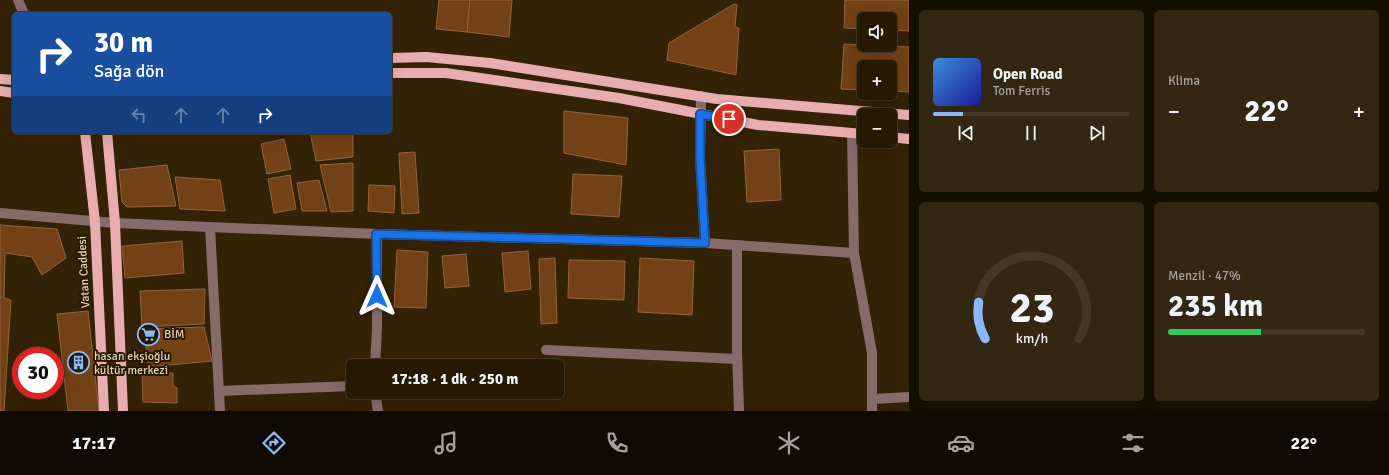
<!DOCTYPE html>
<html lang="tr">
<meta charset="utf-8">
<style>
body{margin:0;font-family:Signika,sans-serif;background:#332713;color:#f1f3f6;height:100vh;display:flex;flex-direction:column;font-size:15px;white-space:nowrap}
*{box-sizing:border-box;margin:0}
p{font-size:13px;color:#a4a19a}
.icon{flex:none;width:22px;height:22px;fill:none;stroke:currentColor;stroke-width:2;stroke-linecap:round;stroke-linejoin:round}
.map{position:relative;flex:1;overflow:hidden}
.drawer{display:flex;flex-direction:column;gap:10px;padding:10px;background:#150e02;width:480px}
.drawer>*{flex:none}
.guide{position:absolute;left:12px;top:12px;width:380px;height:122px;border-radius:6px;box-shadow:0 4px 16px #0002,0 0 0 1px #433826;background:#1a4fa0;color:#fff;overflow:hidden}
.fabs{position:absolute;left:857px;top:12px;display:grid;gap:8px}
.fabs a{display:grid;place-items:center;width:40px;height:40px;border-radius:6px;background:#271a04;box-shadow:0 4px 16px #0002,0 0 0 1px #433826;font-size:20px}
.speed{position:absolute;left:12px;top:347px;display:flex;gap:8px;font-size:20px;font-weight:700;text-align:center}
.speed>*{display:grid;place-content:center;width:52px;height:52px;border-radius:50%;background:#271a04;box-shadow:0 4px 16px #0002,0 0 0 1px #433826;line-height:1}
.speed .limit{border:6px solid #d22;background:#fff;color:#111}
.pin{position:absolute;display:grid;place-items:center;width:34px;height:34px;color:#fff;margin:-17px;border:2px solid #fff;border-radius:50%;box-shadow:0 1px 4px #0007}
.me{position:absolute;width:44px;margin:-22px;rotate:0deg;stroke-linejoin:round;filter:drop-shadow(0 0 3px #0008)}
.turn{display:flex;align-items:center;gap:14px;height:84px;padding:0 16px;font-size:18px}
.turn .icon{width:52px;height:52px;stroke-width:2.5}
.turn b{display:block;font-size:28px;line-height:34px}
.lanes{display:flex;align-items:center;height:38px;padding:0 16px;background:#0003;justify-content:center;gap:20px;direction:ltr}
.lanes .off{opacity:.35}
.big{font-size:30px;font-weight:700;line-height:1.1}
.drawer .tile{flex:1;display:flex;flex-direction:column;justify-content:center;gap:6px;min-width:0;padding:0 14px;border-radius:6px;background:#332713}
.drawer .dial{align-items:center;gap:0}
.dial svg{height:104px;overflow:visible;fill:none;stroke:#433826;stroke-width:7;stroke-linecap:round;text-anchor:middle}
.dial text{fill:#f1f3f6;stroke:none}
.song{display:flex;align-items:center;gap:12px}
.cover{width:48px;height:48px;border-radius:6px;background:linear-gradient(135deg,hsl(210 70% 55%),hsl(240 70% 35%))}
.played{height:4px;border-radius:2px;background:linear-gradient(90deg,#8abafc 15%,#433826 15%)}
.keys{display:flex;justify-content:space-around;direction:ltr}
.heat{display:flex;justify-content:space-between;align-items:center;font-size:22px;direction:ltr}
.charge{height:6px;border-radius:3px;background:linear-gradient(90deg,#34c759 47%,#433826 0)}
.drawer .tiles{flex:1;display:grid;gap:10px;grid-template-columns:repeat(2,1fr)}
.trip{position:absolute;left:346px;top:359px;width:218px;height:40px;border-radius:6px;background:#271a04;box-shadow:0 4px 16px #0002,0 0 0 1px #433826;font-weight:700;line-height:40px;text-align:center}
.tab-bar{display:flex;height:64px;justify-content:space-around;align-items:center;background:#100a02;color:#a4a19a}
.tab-bar .icon{width:28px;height:28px}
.tab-bar .active{color:#8abafc}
.tab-bar b{font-size:18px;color:#f1f3f6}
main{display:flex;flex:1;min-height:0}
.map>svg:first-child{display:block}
.building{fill:#734116;stroke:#94623e}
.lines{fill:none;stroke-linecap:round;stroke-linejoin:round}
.minor{stroke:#876a6b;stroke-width:10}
.major{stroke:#e9adaf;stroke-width:10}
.route-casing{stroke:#114b97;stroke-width:10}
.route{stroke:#1a73e8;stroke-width:7}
.labels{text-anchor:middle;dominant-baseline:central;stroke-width:4;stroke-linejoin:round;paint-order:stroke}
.street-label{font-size:12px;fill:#e2cfb5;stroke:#291900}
.poi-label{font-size:12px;fill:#e2cfb5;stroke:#291900;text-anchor:start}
</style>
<main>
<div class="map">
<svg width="909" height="411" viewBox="0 0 909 411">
<rect width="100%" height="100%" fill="#342206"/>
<g class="building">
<polygon points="439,0 470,0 467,32 436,29"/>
<polygon points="470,0 512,0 509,37 467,32"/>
<polygon points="845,0 909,0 909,31 890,30 890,19 864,19 864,29 844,28"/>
<polygon points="734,4 737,5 735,27 739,28 736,75 667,60 669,43"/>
<polygon points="844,44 909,47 909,92 890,91 890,67 864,67 864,90 841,89"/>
<polygon points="564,111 628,118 626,165 564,153"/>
<polygon points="310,132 353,132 353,157 316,161"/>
<polygon points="284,139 291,169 267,174 261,144"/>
<polygon points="779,149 781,200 747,202 744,151"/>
<polygon points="415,152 419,213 402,214 399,153"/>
<polygon points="353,163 353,211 331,212 320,165"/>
<polygon points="167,165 176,206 127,207 122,202 119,170"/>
<polygon points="573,174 622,176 619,217 571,214"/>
<polygon points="290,175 296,209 274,213 268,179"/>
<polygon points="175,177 220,180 225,211 180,209"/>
<polygon points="319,180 327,211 302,211 297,183"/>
<polygon points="369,185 395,186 394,213 368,211"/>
<polygon points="0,225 57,229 66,258 42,275 32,257 5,253 4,298 11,300 4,411 0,411"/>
<polygon points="182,241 184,273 125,278 122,246"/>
<polygon points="397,250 428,252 426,308 394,307"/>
<polygon points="528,251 531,289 505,292 502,253"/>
<polygon points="466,254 469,286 445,288 442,256"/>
<polygon points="555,258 557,323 541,324 539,259"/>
<polygon points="640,258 694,261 692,315 638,312"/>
<polygon points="569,260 625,261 624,300 568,298"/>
<polygon points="205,289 204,324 142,327 140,291"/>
<polygon points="88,311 99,411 68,411 57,314"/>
<polygon points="204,327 212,361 148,367 144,329"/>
<polygon points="173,373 173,386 177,388 177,403 143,402 142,374"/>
</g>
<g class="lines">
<g class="minor">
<polyline points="18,0 24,14"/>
<polyline points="701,96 700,158 705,243"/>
<polyline points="852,133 854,253 872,353 872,411"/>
<polyline points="0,213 115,223 377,234 705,243 854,253"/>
<polyline points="210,227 220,411"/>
<polyline points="737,245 737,352 739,411"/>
<polyline points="546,350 737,359"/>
<polyline points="375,366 377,328 377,234"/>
<polyline points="219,391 353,386"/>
<polyline points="375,392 378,411"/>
<polyline points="873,399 909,397"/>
</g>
<g class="major">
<polyline points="390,58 426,57 490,63 717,99 909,115"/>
<polyline points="390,73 446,73 619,98 758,125 864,134"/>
<polyline points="0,79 14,80"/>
<polyline points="0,91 14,93"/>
<polyline points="85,132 95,222 104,411"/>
<polyline points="107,132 115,223 123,411"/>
<polyline points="890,137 909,139"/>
</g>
</g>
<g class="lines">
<defs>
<polyline id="route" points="377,296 376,234 705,243 700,158 700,114 729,119"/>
</defs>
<use href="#route" class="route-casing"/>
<use href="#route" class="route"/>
</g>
<defs>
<symbol id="supermarket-ring" viewBox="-11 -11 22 22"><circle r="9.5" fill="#291900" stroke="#8abafc" stroke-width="1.5"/><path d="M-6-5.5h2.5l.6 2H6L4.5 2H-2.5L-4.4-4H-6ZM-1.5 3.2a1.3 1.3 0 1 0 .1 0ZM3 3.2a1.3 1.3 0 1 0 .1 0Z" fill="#8abafc"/></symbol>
<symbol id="building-ring" viewBox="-11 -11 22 22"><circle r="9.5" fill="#291900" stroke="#8abafc" stroke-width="1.5"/><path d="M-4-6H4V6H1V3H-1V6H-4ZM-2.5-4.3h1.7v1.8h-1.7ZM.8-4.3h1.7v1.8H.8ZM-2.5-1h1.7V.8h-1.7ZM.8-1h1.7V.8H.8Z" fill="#8abafc"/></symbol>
</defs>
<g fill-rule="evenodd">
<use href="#supermarket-ring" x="136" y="322" width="25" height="25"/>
<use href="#building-ring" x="66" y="350" width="25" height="25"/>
</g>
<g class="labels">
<g class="street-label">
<text transform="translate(84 272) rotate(-93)">Vatan Caddesi</text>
</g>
<g class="poi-label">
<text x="164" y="334">BİM</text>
<text x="94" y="356">hasan ekşioğlu<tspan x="94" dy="14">kültür merkezi</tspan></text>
</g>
</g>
</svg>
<div class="fabs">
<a><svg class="icon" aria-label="sound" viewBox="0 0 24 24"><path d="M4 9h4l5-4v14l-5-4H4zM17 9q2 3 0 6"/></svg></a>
<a>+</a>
<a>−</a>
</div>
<div class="speed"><div class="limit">30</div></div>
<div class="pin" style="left:729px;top:119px;background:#d93025"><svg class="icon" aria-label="arrive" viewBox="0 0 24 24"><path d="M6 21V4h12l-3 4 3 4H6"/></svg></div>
<svg class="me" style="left:377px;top:296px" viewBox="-20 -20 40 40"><path d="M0-17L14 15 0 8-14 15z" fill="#1a73e8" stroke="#fff" stroke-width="4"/></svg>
<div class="trip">17:18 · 1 dk · 250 m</div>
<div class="guide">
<div class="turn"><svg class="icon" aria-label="right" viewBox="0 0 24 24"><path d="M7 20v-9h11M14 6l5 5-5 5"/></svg><div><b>30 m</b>Sağa dön</div></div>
<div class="lanes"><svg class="icon off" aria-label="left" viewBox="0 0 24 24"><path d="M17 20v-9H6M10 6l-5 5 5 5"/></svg><svg class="icon off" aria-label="ahead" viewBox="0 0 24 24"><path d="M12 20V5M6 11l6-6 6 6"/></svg><svg class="icon off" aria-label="ahead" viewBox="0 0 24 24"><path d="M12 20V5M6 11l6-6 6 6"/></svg><svg class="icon" aria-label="right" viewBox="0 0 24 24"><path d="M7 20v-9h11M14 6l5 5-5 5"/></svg></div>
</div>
</div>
<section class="drawer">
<div class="tiles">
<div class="tile">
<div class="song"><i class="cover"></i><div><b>Open Road</b><p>Tom Ferris</p></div></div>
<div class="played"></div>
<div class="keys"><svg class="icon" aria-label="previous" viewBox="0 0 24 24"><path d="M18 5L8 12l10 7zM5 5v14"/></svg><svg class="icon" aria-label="pause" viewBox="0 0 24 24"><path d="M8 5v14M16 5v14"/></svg><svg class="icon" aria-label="next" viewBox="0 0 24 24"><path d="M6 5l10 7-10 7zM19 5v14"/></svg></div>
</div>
<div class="tile"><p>Klima</p>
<div class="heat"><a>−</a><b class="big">22°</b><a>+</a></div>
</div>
<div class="tile dial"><svg viewBox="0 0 100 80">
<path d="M14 69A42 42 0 1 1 86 69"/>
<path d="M14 69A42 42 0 0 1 9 41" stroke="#8abafc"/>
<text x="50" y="56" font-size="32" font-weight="700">23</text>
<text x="50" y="72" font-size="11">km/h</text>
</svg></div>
<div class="tile"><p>Menzil · 47%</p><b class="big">235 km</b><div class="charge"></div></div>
</div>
</section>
</main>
<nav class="tab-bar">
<b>17:17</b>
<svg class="icon active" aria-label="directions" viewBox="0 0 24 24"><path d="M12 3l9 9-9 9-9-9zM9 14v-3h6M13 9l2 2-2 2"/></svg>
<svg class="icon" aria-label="music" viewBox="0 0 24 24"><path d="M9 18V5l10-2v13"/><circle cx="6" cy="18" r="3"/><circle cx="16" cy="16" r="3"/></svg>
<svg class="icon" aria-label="phone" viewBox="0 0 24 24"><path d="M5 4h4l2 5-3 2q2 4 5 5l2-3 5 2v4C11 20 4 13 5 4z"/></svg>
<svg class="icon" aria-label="climate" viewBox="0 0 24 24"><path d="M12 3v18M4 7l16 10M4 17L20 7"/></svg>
<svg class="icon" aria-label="car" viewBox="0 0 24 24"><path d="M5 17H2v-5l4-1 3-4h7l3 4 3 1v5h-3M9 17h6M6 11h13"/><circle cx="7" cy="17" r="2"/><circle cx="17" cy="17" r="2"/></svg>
<svg class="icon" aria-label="filters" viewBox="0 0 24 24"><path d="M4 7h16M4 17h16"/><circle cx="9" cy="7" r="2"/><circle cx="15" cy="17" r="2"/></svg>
<b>22°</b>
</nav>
